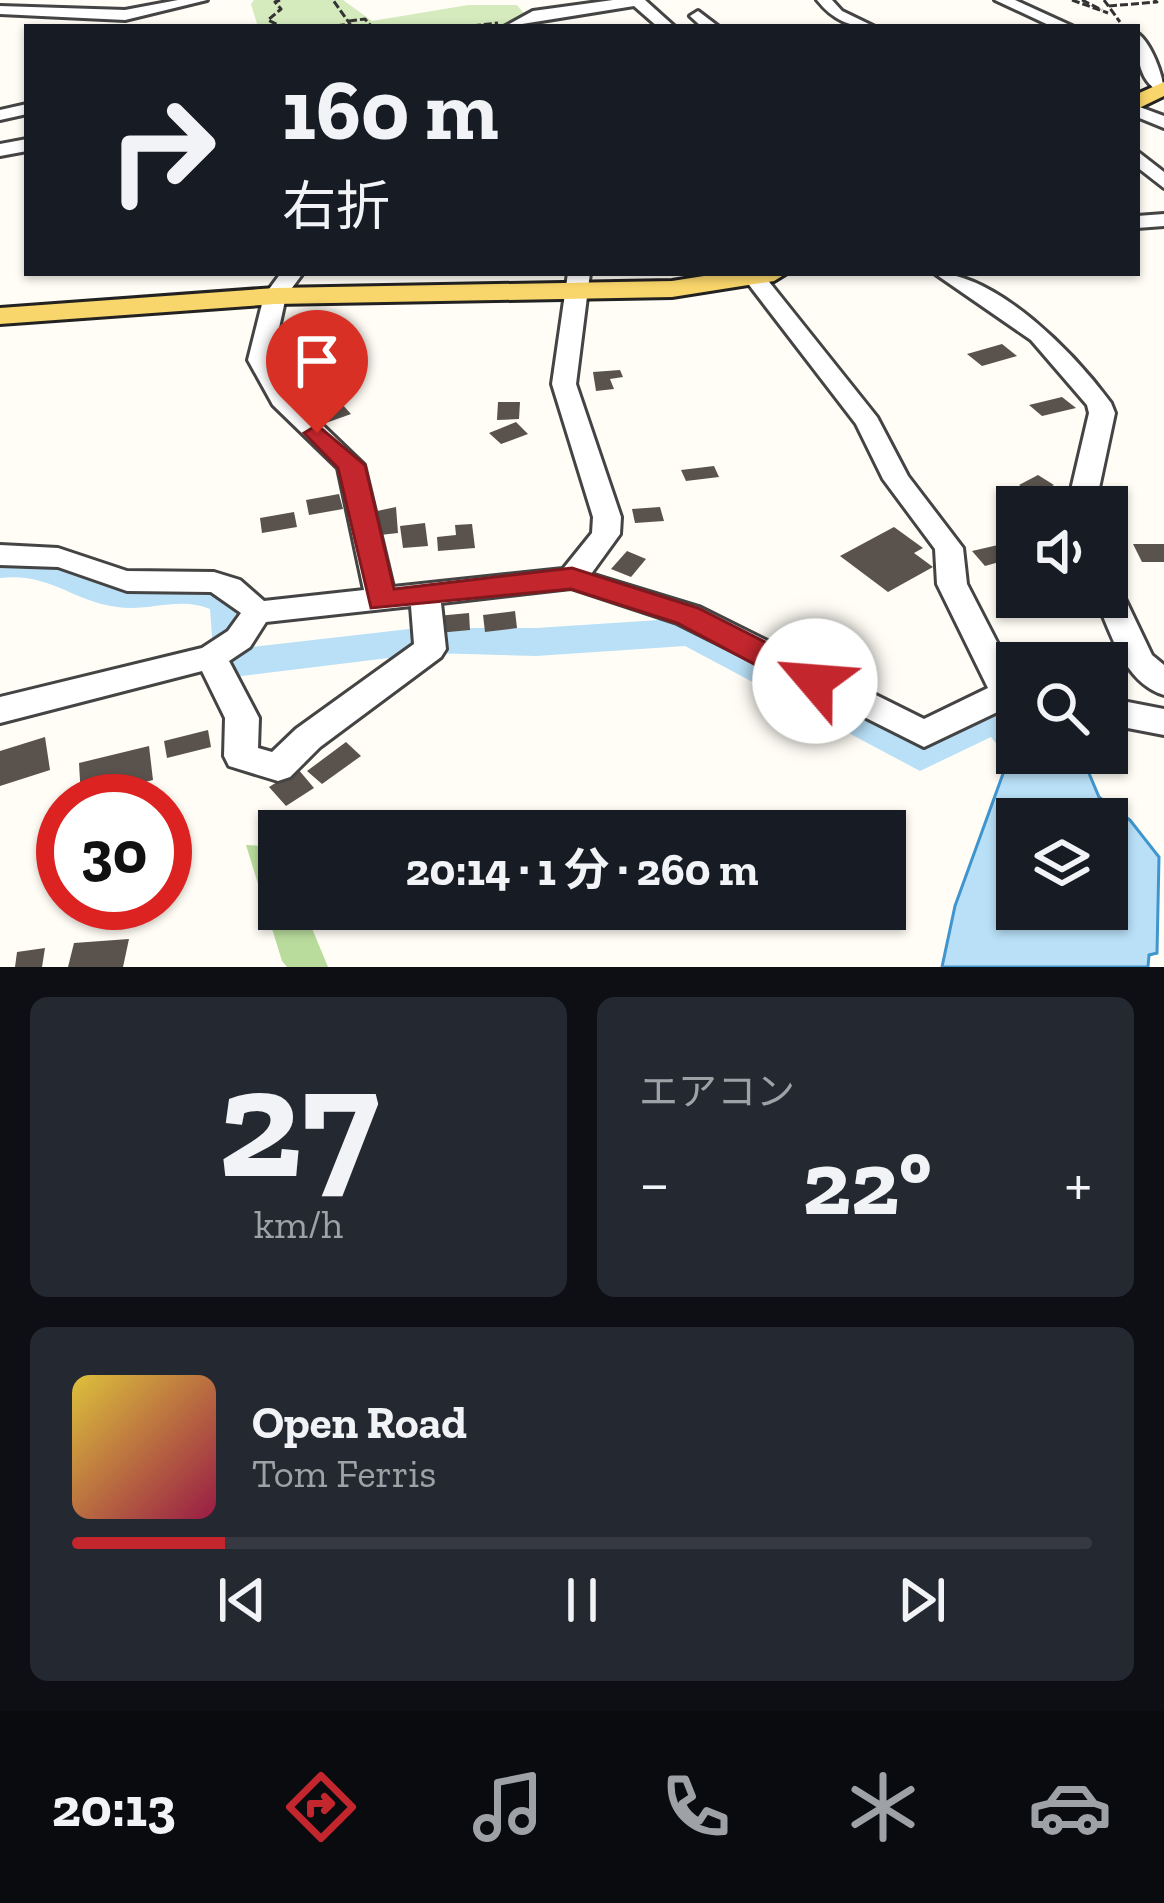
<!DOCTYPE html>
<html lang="ja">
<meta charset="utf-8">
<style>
body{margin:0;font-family:"Zilla Slab","Noto Sans JP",serif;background:#242831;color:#f1f3f6;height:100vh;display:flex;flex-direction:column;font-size:45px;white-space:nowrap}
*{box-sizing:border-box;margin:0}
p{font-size:39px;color:#9ea1a6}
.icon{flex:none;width:66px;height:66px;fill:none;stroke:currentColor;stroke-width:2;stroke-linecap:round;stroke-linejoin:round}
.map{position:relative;height:967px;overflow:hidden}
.sheet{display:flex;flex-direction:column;gap:30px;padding:30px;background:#0d0f14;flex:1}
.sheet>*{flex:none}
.guide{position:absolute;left:24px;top:24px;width:1116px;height:252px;border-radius:0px;box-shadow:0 3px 9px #0004;background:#171b24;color:#f1f3f6;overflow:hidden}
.tools{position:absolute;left:996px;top:486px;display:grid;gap:24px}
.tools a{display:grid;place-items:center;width:132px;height:132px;border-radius:0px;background:#171b24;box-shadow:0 3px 9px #0004;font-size:60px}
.speed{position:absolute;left:36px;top:774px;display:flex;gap:24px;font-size:60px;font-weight:700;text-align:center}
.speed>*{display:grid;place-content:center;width:156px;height:156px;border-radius:50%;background:#171b24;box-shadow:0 3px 9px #0004;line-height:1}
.speed .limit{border:18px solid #d22;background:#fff;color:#111}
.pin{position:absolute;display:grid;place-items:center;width:102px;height:102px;color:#fff;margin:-123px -51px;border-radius:50% 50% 50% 0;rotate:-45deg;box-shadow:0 0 12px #0007}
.pin .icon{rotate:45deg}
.me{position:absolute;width:132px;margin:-66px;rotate:297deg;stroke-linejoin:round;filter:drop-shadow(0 0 9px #0008)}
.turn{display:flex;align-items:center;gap:42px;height:252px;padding:0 60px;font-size:54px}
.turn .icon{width:156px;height:156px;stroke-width:2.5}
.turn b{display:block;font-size:84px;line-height:102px}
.big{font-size:90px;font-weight:700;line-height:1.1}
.sheet .widget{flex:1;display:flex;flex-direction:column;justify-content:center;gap:18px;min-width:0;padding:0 42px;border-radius:18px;background:#242831}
.sheet .dial{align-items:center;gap:0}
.dial b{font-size:156px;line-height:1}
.song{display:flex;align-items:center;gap:36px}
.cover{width:144px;height:144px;border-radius:18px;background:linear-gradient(135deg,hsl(50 70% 55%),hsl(340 70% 35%))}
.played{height:12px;border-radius:6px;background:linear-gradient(90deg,#c4262e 15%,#363941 15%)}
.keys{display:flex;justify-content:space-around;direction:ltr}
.heat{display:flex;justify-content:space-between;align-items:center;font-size:66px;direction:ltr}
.sheet .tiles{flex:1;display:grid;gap:30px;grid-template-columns:1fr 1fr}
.widget:last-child{grid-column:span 2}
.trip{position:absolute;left:258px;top:810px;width:648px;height:120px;border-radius:0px;background:#171b24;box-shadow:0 3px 9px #0004;font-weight:700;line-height:120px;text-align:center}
.tabs{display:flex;height:192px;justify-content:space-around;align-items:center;background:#090b0e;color:#9ea1a6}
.tabs .icon{width:84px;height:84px}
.tabs .on{color:#c4262e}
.tabs b{font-size:54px;color:#f1f3f6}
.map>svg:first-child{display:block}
.green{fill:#d5ebbd}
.forest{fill:#b9dc9c}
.water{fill:#b9e0f7;stroke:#3f96cf;stroke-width:3;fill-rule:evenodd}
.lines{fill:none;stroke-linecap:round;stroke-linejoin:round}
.river{fill:#b9e0f7;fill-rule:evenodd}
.building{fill:#5a524d}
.minor-casing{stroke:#444;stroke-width:6}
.major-casing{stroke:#222;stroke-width:6}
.path{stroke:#333;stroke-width:3;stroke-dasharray:8 3;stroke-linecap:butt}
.minor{fill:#fff;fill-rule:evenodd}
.major{fill:#f9d66b;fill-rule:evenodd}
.route{fill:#c4262e;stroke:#7f191e;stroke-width:3}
</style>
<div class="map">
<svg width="1164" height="967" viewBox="0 0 1164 967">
<rect width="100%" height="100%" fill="#fffdf5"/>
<polygon class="green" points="254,0 343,0 372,21 468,5 517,5 526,16 504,27 258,27 251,4"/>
<polygon class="forest" points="246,845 279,847 279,909 304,909 328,967 287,967 282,961"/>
<path class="water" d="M1016,738L1017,753H1049L1050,758L1088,771L1099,797L1130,820L1159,857L1157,953L1149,955L1148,967H942L955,906ZM1017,819H1107V909H1017Z"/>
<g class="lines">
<path class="river" d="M32,550L121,582L195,576L241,593L251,647L418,628H536L690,618L920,736C946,723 993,686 1017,713V753H1026C1009,759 1001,750 991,737L920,771L685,646L536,656L429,653L233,677L219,673L214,663L210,609C179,596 149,612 117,607C72,601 49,572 0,578V554Z"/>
</g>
<g class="building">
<polygon points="333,319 327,338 303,334 303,322"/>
<polygon points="1002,344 1017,356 982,366 967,354"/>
<polygon points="620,370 623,377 610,379 614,389 596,391 593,372"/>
<polygon points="328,389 337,400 309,409 300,399"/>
<polygon points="1062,397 1076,408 1042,416 1029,405"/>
<polygon points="498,402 520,402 519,419 497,420"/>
<polygon points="341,403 351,414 323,424 313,413"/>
<polygon points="516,422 528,434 501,444 489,433"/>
<polygon points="714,466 719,477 686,481 681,470"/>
<polygon points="1038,475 1054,485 1035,495 1019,485"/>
<polygon points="339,494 343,509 309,515 306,500"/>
<polygon points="396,507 398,533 380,535 377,511"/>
<polygon points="660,507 664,521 635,523 632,509"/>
<polygon points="294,512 297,527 262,533 260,518"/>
<polygon points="425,523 428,546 403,548 400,526"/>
<polygon points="472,524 475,548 438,551 437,537 456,535 455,525"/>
<polygon points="894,527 923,548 914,553 933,567 888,592 840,556"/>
<polygon points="1133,544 1164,544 1164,562 1142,562"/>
<polygon points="998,545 1010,559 985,566 972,551"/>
<polygon points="627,551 646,559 631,577 611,569"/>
<polygon points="515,611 517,628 485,632 483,615"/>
<polygon points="469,613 470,630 438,633 437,616"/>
<polygon points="208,730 211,747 167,758 164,741"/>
<polygon points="45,737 50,770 0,786 0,751"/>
<polygon points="346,742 361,756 322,784 307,771"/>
<polygon points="149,746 153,780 81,798 79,763"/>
<polygon points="298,769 314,788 286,806 269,787"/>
<polygon points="129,939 123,967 68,967 74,943"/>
<polygon points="45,948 42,967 15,967 17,952"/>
</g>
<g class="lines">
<defs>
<g id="minor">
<polygon points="178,0 207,0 125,20 0,14 0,6 125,10"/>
<polygon points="613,0 645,0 675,27 658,27 634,6 504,27 533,11"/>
<path d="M817,0H832L842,11L875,27C849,27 833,20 817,0Z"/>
<polygon points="995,0 1015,0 1074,27 1053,27"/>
<polygon points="698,11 719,27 702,27 690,16"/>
<path d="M1137,33C1151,42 1164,77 1164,94C1139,84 1137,58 1137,33Z"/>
<polygon points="27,104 27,114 0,120 0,110"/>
<polygon points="1137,106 1164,116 1164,128 1137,117"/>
<polygon points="27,139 27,151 0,156 0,144"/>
<polygon points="1137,151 1164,172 1164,188 1137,167"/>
<polygon points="1164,214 1164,226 1137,228 1137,216"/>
<path d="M281,273H303L286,296L272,360L292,396L364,465L393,587L563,569L592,533L593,517L552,384L568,273H590L576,384L621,517L620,534L591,574L699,607L924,719L988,688L937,584L935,549L883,479L856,424L743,277L762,273L877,417L908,476L963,548L967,584L1017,681V707L1010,706L924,747L677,623L571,588L441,603L446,649L441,657L320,747L290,777L278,781L229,766L224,756L225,718L202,671L0,723V697L202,648L228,631L241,613L211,592L127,591L58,567L0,565V545L58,548L127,571L214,572L240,580L264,601L364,590L338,468L273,405L248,360L264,296ZM411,606L414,644L296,729L272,752L258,748L259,718L229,661L250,647L266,622Z"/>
<path d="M934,273C997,273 1075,354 1111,403L1115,413L1095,507H1067L1089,413L1087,405L1031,340Z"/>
<path d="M1107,581L1118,584L1152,655L1164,665V695C1123,682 1111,632 1095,597H1107Z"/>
<polygon points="1107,698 1164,709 1164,735 1107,724"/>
</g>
<g id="major">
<polygon points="1164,82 1164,96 1137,109 1137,94"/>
<polygon points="723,273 787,273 774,281 672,297 275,304 0,324 0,308 275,288 672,281"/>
</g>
</defs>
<use href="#minor" class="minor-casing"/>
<use href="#major" class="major-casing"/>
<g class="path">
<polyline points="280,0 275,2 281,9 268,20 282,27"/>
<polyline points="1072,0 1108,13"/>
<polyline points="1082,0 1102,10"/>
<polyline points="1104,0 1120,22"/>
<polyline points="1109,6 1157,2 1153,0"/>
<polyline points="349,21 365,19 372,27"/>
<polyline points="326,27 350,24 333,0"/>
<polyline points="462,27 498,23"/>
</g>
<use href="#minor" class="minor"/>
<use href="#major" class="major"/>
</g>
<polygon class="route" points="317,425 365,465 394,589 572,568 698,608 826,673 831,681 815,693 803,690 677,623 571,589 371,608 338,468 304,433"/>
</svg>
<div class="tools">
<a><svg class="icon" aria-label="sound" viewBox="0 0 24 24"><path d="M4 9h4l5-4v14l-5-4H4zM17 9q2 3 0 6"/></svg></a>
<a><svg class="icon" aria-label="search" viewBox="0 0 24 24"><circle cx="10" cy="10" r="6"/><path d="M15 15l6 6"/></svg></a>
<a><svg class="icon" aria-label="layers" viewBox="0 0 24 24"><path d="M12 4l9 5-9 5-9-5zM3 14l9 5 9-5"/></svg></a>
</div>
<div class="speed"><div class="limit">30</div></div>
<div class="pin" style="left:317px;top:433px;background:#d93025"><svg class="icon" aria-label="arrive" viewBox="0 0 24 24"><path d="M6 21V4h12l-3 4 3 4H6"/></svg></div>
<svg class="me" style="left:815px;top:681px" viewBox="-20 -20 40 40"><circle r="19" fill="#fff"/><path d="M0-13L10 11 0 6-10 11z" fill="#c4262e"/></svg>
<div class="trip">20:14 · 1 分 · 260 m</div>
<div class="guide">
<div class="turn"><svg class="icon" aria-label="right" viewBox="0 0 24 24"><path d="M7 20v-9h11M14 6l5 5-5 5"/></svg><div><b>160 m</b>右折</div></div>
</div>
</div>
<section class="sheet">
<div class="tiles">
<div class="widget dial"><b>27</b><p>km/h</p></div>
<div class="widget"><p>エアコン</p>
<div class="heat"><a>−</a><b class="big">22°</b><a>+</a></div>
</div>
<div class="widget">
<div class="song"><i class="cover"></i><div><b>Open Road</b><p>Tom Ferris</p></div></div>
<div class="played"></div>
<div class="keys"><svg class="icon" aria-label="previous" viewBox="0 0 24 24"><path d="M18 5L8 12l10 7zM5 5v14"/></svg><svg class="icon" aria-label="pause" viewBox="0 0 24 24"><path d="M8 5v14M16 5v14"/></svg><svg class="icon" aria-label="next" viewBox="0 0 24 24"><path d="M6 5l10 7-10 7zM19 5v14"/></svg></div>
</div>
</div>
</section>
<nav class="tabs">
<b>20:13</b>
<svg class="icon on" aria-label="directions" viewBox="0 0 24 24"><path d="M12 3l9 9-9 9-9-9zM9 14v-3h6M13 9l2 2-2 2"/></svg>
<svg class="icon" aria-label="music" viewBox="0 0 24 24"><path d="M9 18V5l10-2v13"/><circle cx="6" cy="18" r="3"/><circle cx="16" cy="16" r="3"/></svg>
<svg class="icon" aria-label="phone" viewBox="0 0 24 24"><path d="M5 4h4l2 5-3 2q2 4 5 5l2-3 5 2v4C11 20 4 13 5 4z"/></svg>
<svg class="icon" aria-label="climate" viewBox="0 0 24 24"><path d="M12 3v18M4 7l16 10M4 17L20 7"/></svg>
<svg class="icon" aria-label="car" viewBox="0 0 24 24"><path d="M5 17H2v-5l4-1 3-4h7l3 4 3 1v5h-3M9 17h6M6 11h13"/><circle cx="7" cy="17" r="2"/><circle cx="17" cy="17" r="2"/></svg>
</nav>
